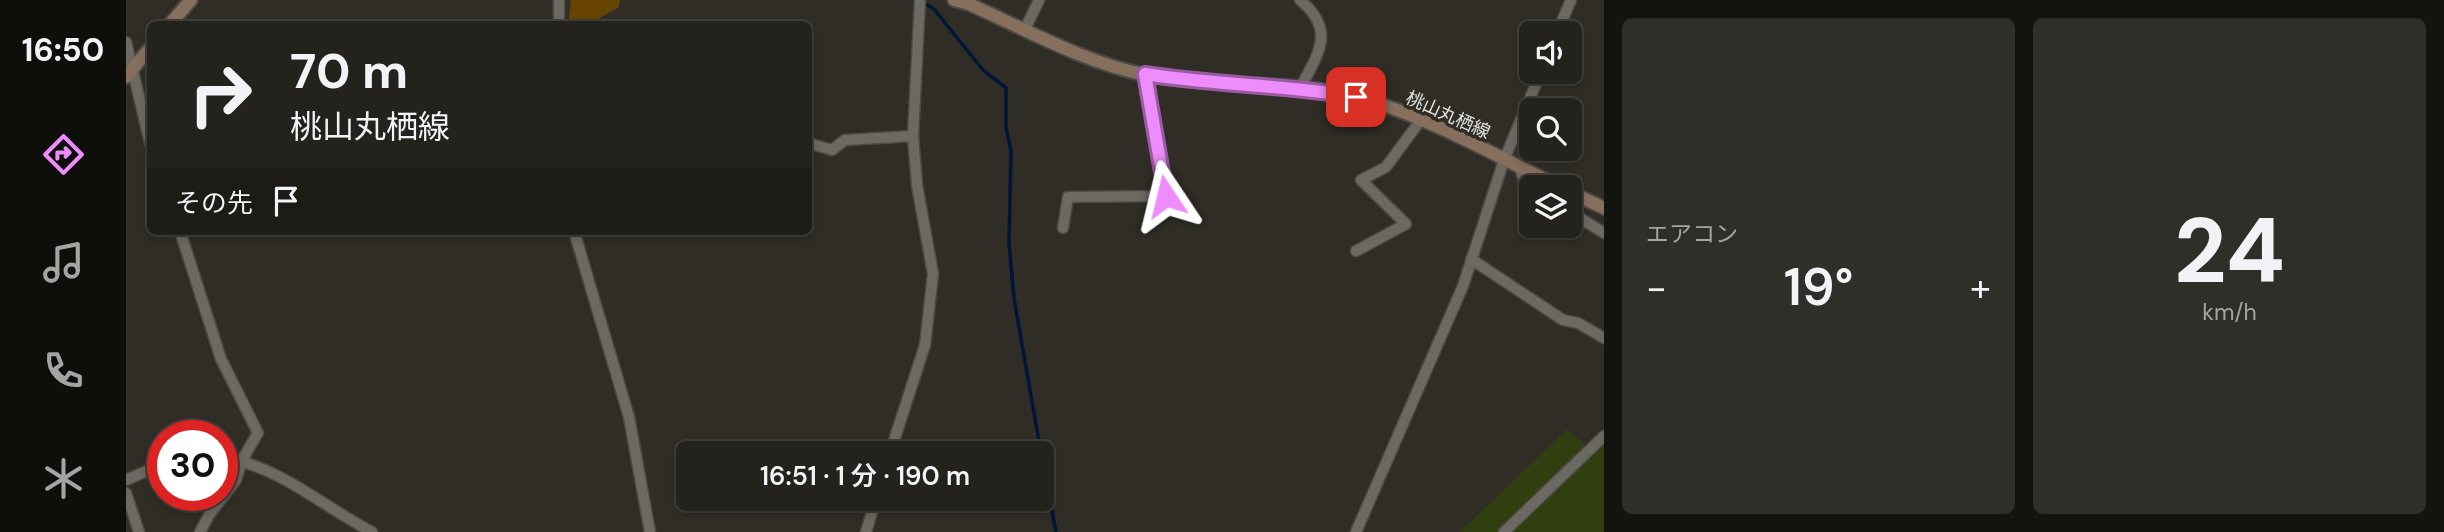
<!DOCTYPE html>
<html lang="ja">
<meta charset="utf-8">
<style>
body{margin:0;font-family:"DM Sans","Noto Sans JP",sans-serif;background:#2f2f29;color:#f1f3f6;height:100vh;display:flex;flex-direction:column;font-size:26px;white-space:nowrap}
*{box-sizing:border-box;margin:0}
p{font-size:23px;color:#a3a4a3}
.icon{flex:none;width:38px;height:38px;fill:none;stroke:currentColor;stroke-width:2;stroke-linecap:round;stroke-linejoin:round}
.map{position:relative;flex:1;overflow:hidden}
.drawer{display:flex;flex-direction:column;gap:18px;padding:18px;background:#13130f;width:840px}
.drawer>*{flex:none}
.top-card{position:absolute;left:21px;top:21px;width:665px;height:214px;border-radius:10px;box-shadow:0 4px 10px #0003,0 0 0 2px #403f3b;background:#23221c;color:#f1f3f6;overflow:hidden}
.fabs{position:absolute;left:1393px;top:21px;display:grid;gap:14px}
.fabs a{display:grid;place-items:center;width:63px;height:63px;border-radius:10px;background:#23221c;box-shadow:0 4px 10px #0003,0 0 0 2px #403f3b;font-size:35px}
.speed{position:absolute;left:21px;top:420px;display:flex;gap:14px;font-size:35px;font-weight:700;text-align:center}
.speed>*{display:grid;place-content:center;width:91px;height:91px;border-radius:50%;background:#23221c;box-shadow:0 4px 10px #0003,0 0 0 2px #403f3b;line-height:1}
.speed .limit{border:10px solid #d22;background:#fff;color:#111}
.pin{position:absolute;display:grid;place-items:center;width:60px;height:60px;color:#fff;margin:-30px;border-radius:14px;box-shadow:0 4px 10px #0006}
.me{position:absolute;width:77px;margin:-38px;rotate:350deg;stroke-linejoin:round;filter:drop-shadow(0 0 5px #0008)}
.turn{display:flex;align-items:center;gap:24px;height:147px;padding:0 28px;font-size:32px}
.turn .icon{width:91px;height:91px;stroke-width:2.5}
.turn b{display:block;font-size:49px;line-height:60px}
.then{display:flex;align-items:center;height:66px;padding:0 28px;background:#0003;gap:14px;font-size:26px}
.big{font-size:52px;font-weight:600;line-height:1.1}
.drawer .card{flex:1;display:flex;flex-direction:column;justify-content:center;gap:10px;min-width:0;padding:0 24px;border-radius:10px;background:#2f2f29}
.drawer .dial{align-items:center;gap:0}
.dial b{font-size:91px;line-height:1}
.heat{display:flex;justify-content:space-between;align-items:center;font-size:38px;direction:ltr}
.drawer .tiles{flex:1;display:grid;gap:18px;grid-template-columns:repeat(2,1fr)}
.trip{position:absolute;left:550px;top:441px;width:378px;height:70px;border-radius:10px;background:#23221c;box-shadow:0 4px 10px #0003,0 0 0 2px #403f3b;font-weight:600;line-height:70px;text-align:center}
main{display:flex;flex:1;min-height:0}
.dock{display:flex;flex-direction:column;width:126px;justify-content:space-around;align-items:center;background:#0e0e0b;color:#a3a4a3}
.dock .icon{width:49px;height:49px}
.dock .selected{color:#ed8cfa}
.dock b{font-size:32px;color:#f1f3f6}
.map>svg:first-child{display:block}
.green{fill:#313e0f}
.lines{fill:none;stroke-linecap:round;stroke-linejoin:round}
.stream{stroke:#001636;stroke-width:3.5}
.building{fill:#674300}
.minor-casing{stroke:#4c4a45;stroke-width:13}
.secondary-casing{stroke:#4c4a45;stroke-width:16}
.minor{stroke:#6b6961;stroke-width:10}
.secondary{stroke:#876f5e;stroke-width:12}
.route-casing{stroke:#9a5ba2;stroke-width:18}
.route{stroke:#ed8cfa;stroke-width:12}
.labels{text-anchor:middle;dominant-baseline:central;stroke-width:7;stroke-linejoin:round;paint-order:stroke}
.street-label{font-size:18px;fill:#e3e1dd;stroke:#2f2d26}
</style>
<main>
<nav class="dock">
<b>16:50</b>
<svg class="icon selected" aria-label="directions" viewBox="0 0 24 24"><path d="M12 3l9 9-9 9-9-9zM9 14v-3h6M13 9l2 2-2 2"/></svg>
<svg class="icon" aria-label="music" viewBox="0 0 24 24"><path d="M9 18V5l10-2v13"/><circle cx="6" cy="18" r="3"/><circle cx="16" cy="16" r="3"/></svg>
<svg class="icon" aria-label="phone" viewBox="0 0 24 24"><path d="M5 4h4l2 5-3 2q2 4 5 5l2-3 5 2v4C11 20 4 13 5 4z"/></svg>
<svg class="icon" aria-label="climate" viewBox="0 0 24 24"><path d="M12 3v18M4 7l16 10M4 17L20 7"/></svg>
</nav>
<div class="map">
<svg width="1478" height="532" viewBox="0 0 1478 532">
<rect width="100%" height="100%" fill="#2f2d26"/>
<polygon class="green" points="1441,429 1462,448 1478,439 1478,532 1334,532"/>
<g class="lines">
<g class="stream">
<polyline points="795,1 808,9 857,70 880,88 880,127 885,151 883,243 888,298 915,453"/>
<polyline points="915,454 930,532"/>
</g>
</g>
<polygon class="building" points="445,0 494,0 493,7 463,24 442,24"/>
<g class="lines">
<defs>
<g id="minor">
<polyline points="433,0 433,24"/>
<path d="M1174,0C1210,30 1193,53 1174,88"/>
<polyline points="899,29 913,0"/>
<polyline points="1431,33 1445,0"/>
<polyline points="0,42 24,143"/>
<polyline points="682,143 706,150 719,140 787,136"/>
<polyline points="1394,168 1399,184 1405,188"/>
<polyline points="1444,212 1478,233"/>
<polyline points="937,228 942,197 1040,196 1019,74"/>
<polyline points="54,231 95,359 132,433 116,460 110,480 83,515 74,532"/>
<polyline points="448,231 503,417 524,532"/>
<polyline points="1230,251 1280,224 1235,180 1260,167 1294,121"/>
<polyline points="1345,259 1437,320 1452,323 1478,338"/>
<polyline points="764,453 799,345 807,274 791,185 787,136 794,0"/>
<path d="M96,457C153,466 196,506 246,532"/>
<polyline points="0,480 37,464"/>
<polyline points="0,493 13,532"/>
<polyline points="740,532 750,499"/>
<polyline points="1230,532 1337,286 1378,160 1415,72"/>
<polyline points="1378,532 1478,436"/>
</g>
<g id="secondary">
<path d="M828,0L843,4C901,30 957,62 1020,75C1089,88 1162,79 1231,97C1302,116 1369,156 1435,187"/>
<polyline points="44,24 65,0"/>
<polyline points="0,77 24,48"/>
<polyline points="1444,192 1478,208"/>
</g>
</defs>
<use href="#minor" class="minor-casing"/>
<use href="#secondary" class="secondary-casing"/>
<use href="#minor" class="minor"/>
<use href="#secondary" class="secondary"/>
</g>
<g class="lines">
<defs>
<path id="route" d="M1040,196L1019,74C1089,85 1160,85 1230,97"/>
</defs>
<use href="#route" class="route-casing"/>
<use href="#route" class="route"/>
</g>
<g class="labels">
<g class="street-label">
<text transform="translate(1322 115) rotate(24)">桃山丸栖線</text>
</g>
</g>
</svg>
<div class="fabs">
<a><svg class="icon" aria-label="sound" viewBox="0 0 24 24"><path d="M4 9h4l5-4v14l-5-4H4zM17 9q2 3 0 6"/></svg></a>
<a><svg class="icon" aria-label="search" viewBox="0 0 24 24"><circle cx="10" cy="10" r="6"/><path d="M15 15l6 6"/></svg></a>
<a><svg class="icon" aria-label="layers" viewBox="0 0 24 24"><path d="M12 4l9 5-9 5-9-5zM3 14l9 5 9-5"/></svg></a>
</div>
<div class="speed"><div class="limit">30</div></div>
<div class="pin" style="left:1230px;top:97px;background:#d93025"><svg class="icon" aria-label="arrive" viewBox="0 0 24 24"><path d="M6 21V4h12l-3 4 3 4H6"/></svg></div>
<svg class="me" style="left:1040px;top:196px" viewBox="-20 -20 40 40"><path d="M0-17L14 15 0 8-14 15z" fill="#ed8cfa" stroke="#fff" stroke-width="4"/></svg>
<div class="trip">16:51 · 1 分 · 190 m</div>
<div class="top-card">
<div class="turn"><svg class="icon" aria-label="right" viewBox="0 0 24 24"><path d="M7 20v-9h11M14 6l5 5-5 5"/></svg><div><b>70 m</b>桃山丸栖線</div></div>
<div class="then">その先<svg class="icon" aria-label="arrive" viewBox="0 0 24 24"><path d="M6 21V4h12l-3 4 3 4H6"/></svg></div>
</div>
</div>
<section class="drawer">
<div class="tiles">
<div class="card"><p>エアコン</p>
<div class="heat"><a>−</a><b class="big">19°</b><a>+</a></div>
</div>
<div class="card dial"><b>24</b><p>km/h</p></div>
</div>
</section>
</main>
